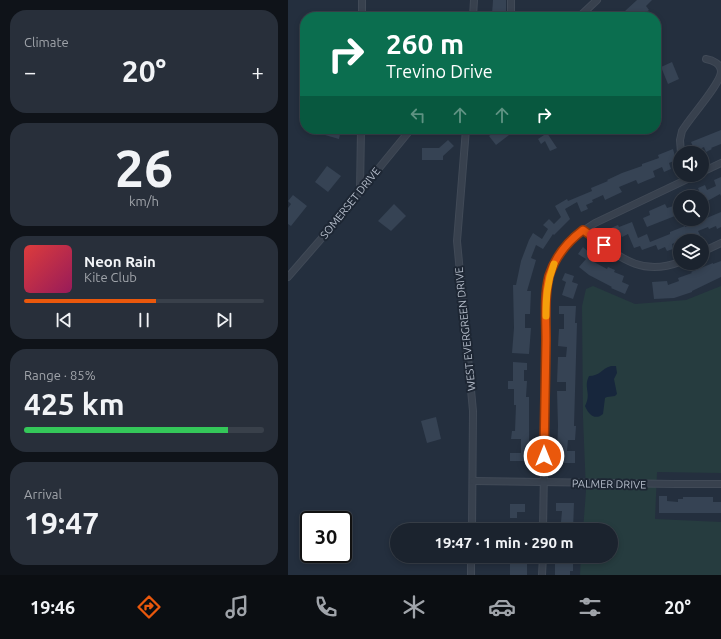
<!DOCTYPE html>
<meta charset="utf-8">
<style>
body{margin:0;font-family:Ubuntu,sans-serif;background:#282f3a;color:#f1f3f6;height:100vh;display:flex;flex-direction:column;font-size:15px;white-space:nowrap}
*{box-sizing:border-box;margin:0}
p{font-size:13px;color:#a0a4aa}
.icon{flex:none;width:22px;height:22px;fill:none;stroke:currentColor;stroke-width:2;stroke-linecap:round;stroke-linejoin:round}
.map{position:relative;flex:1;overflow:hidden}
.side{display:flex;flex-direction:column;gap:10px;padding:10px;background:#0f1319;width:288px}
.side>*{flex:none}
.top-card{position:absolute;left:12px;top:12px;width:361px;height:122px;border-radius:16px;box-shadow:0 2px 6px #0003,0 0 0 1px #39404a;background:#0b6e4f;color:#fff;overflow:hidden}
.controls{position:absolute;left:385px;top:146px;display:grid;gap:8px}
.controls a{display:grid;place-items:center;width:36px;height:36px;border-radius:50%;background:#1b232e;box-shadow:0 2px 6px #0003,0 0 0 1px #39404a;font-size:20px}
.speed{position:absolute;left:12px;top:511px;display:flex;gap:8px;font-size:20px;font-weight:700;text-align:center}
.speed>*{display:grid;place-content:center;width:52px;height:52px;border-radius:50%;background:#1b232e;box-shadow:0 2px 6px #0003,0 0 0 1px #39404a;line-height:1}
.speed .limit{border:2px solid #111;border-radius:6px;background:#fff;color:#111}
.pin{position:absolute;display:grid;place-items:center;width:34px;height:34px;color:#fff;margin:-17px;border-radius:8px;box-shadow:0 2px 6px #0006}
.me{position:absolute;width:44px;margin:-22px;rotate:0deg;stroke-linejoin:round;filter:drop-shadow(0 0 3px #0008)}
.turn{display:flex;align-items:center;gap:14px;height:84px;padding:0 20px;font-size:18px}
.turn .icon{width:52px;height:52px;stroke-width:2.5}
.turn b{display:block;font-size:28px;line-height:34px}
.lanes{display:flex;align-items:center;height:38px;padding:0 20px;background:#0003;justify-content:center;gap:20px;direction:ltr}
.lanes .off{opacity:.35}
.big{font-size:30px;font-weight:700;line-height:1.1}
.side .card{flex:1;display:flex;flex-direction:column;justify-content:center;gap:6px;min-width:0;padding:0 14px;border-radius:16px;background:#282f3a}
.side .dial{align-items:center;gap:0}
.dial b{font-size:52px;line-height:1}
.song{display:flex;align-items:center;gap:12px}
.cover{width:48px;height:48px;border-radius:6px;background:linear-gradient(135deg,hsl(0 70% 55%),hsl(330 70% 35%))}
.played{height:4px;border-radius:2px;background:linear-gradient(90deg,#ea580c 55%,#39404a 55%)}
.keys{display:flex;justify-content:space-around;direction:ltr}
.heat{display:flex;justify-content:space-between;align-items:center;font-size:22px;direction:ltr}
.charge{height:6px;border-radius:3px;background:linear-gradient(90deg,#34c759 85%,#39404a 0)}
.trip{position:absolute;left:102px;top:523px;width:228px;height:40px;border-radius:20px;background:#1b232e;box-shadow:0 2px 6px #0003,0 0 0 1px #39404a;font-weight:700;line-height:40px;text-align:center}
.menu{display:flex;height:64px;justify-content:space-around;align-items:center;background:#0b0e12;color:#a0a4aa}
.menu .icon{width:28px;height:28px}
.menu .active{color:#ea580c}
.menu b{font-size:18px;color:#f1f3f6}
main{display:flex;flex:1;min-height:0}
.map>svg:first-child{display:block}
.green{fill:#263c3f}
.water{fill:#17263c}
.building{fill:#364354}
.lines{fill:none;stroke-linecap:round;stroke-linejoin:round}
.minor-casing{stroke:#414a57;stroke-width:8}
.minor{stroke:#38414e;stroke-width:6}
.route-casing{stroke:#983908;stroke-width:10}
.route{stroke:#ea580c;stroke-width:7}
.slow{stroke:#f59e0b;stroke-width:7}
.labels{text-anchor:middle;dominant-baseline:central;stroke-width:4;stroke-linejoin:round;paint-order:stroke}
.street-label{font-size:11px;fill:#b4bcc9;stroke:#1d2633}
</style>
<main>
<section class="side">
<div class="card"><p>Climate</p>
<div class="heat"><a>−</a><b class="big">20°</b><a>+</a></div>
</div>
<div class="card dial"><b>26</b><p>km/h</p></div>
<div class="card">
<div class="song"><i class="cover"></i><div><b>Neon Rain</b><p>Kite Club</p></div></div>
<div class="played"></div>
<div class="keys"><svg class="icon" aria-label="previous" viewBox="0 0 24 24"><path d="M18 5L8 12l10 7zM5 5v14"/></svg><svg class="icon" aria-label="pause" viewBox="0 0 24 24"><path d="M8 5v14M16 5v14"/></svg><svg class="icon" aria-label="next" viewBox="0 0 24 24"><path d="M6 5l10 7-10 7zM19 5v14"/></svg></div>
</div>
<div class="card"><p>Range · 85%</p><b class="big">425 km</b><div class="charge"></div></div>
<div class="card"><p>Arrival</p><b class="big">19:47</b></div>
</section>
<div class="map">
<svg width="433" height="575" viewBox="0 0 433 575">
<rect width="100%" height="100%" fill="#242f3e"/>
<polygon class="green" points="305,286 347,304 398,300 433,286 433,473 369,472 367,519 433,522 433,575 292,575 293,556 323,556 323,530 295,530 298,491 295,418 294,306 298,289"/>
<path class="water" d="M323,366H328L329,373L326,379L329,394L327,396L319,397L317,398L315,414C307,421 300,414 297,406C304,393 295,388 301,376C312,376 313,369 323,366Z"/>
<g class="building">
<polygon points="205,0 218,0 218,16 204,15"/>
<polygon points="349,0 364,0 358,6 361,10 352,17 342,17 337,11"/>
<polygon points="36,11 54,12 53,17 36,17"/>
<polygon points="384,62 391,79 380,84 373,67"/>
<polygon points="39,129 53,129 51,139 37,135"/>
<polygon points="210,129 229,129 208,145 201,136"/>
<polygon points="433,130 433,144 423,148 424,149 418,152 416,147 407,151 403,142"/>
<polygon points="259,133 269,148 262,151 257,141 253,144 250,139"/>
<polygon points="160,140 166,146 155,156 155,160 134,160 134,148 151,148"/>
<polygon points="385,149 388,160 381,163 383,169 376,172 374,167 365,171 367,177 357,181 350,184 348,180 331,187 334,192 317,200 315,195 304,200 305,202 298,205 300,209 293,212 289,202 277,209 282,219 266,235 265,234 255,249 248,245 243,258 248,260 239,291 243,291 242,314 237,314 237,328 243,328 241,354 224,353 226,328 225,285 228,285 233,261 241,240 245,233 254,239 260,229 255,225 261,219 266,224 273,217 267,206 279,199 280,201 304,191 303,188 320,181 319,180 334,173 354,166 354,164 371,158 370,155"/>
<polygon points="39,166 53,176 40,192 27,182"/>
<polygon points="433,177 433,196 432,194 414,204 414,197 403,197 412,193 410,188 417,185 419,190 428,186 426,180"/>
<polygon points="5,195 19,206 3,226 0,224 0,208 3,204 0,201"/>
<polygon points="106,204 118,216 103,231 90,221"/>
<polygon points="377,204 379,208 392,204 392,214 359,227 355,218 362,215 361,211"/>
<polygon points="433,212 433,227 429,229 428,226 421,229 420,227 410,231 413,237 401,241 391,241 384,244 385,249 379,251 377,247 370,250 368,245 354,250 352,246 346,248 340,234 334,237 332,233 326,236 323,228 330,225 331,227 344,222 350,238 359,234 362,242 382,234 382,232 397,226 397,227"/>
<polygon points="295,247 308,259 306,262 319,269 320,267 327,270 326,272 336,276 334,282 341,285 337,294 323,288 324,287 301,275 291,267 298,259 290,254"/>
<polygon points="433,261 433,277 404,291 404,292 386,298 366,299 364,282 379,281 380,285 391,281 390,278 404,273 403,272 425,263 425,264"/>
<polygon points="277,273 286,276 284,282 290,284 285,299 274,295 278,282 274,280"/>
<polygon points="271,306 288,306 287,323 289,323 286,426 288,426 287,440 280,440 279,451 287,451 287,463 276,463 276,459 269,459 270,426 269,391 278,391 278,382 269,382 270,357 278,357 279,347 270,346 271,329 276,329 276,314 271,314"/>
<polygon points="225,362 239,363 239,370 236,370 236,381 239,381 238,397 241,397 241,461 222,461 222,453 233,453 233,439 223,439 224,431 227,431 228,405 226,405 226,389 220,389 220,381 225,381"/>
<polygon points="148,417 153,439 139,443 133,421"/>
<polygon points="371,496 379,496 379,501 390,502 390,499 395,499 395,497 425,497 425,502 433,502 433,513 371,513"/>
<polygon points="268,503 286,503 285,530 267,530 268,522 273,522 274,511 268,511"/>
<polygon points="222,504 237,504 237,512 229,512 229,518 222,518"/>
<polygon points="222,556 233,556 233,562 239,562 239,575 222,575"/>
<polygon points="267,556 285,556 285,571 282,571 282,575 267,575"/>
</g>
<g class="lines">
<defs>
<g id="minor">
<polyline points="74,17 74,0"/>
<polyline points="185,17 186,0"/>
<polyline points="223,17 223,0"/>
<polyline points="291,17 309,0"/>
<polyline points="178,129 169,241 185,411 184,530"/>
<path d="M393,153L392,140L394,131C402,117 432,85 433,72C433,64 425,60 418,59"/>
<polyline points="414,172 433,163"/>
<polyline points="72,191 73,129"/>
<path d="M295,230C328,253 349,278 392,262"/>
<polyline points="414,252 433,243"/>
<polyline points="0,277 33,239 123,129"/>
<polyline points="185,481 386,484 433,484"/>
<polyline points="255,530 259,289 265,265 278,245 287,236 307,223 408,175"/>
<polyline points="183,575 183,556"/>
<polyline points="254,575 255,556"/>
</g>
</defs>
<use href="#minor" class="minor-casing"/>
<use href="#minor" class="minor"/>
</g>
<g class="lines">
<defs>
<path id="route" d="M256,456C257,417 257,379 258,340C258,319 256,296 261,276C267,257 279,242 295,230L316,245"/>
</defs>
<use href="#route" class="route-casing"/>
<use href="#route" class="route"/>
<path class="slow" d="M258,316C258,298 259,282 266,264"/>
</g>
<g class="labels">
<g class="street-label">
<text transform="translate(62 203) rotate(-51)">SOMERSET DRIVE</text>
<text transform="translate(177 329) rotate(-96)">WEST EVERGREEN DRIVE</text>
<text transform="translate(321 484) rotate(1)">PALMER DRIVE</text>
</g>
</g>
</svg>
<div class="controls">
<a><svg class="icon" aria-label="sound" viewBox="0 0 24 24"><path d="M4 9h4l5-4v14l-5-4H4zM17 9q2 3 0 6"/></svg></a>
<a><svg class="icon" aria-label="search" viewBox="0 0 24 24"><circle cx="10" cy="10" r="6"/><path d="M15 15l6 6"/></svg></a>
<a><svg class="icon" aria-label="layers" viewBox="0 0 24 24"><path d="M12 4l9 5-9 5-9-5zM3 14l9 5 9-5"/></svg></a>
</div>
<div class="speed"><div class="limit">30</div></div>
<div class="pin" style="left:316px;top:245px;background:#d93025"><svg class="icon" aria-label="arrive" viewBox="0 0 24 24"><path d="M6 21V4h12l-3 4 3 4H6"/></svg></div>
<svg class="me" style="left:256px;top:456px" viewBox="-20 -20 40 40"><circle r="17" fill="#ea580c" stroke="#fff" stroke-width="3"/><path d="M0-11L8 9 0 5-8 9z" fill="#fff"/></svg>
<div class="trip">19:47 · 1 min · 290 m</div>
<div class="top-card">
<div class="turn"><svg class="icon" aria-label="right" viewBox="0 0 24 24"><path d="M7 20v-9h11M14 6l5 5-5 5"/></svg><div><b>260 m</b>Trevino Drive</div></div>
<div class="lanes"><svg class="icon off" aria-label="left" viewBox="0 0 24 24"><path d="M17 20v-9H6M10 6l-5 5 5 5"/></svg><svg class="icon off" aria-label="ahead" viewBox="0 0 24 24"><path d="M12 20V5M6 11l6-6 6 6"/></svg><svg class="icon off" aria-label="ahead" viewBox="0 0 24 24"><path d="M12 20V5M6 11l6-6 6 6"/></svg><svg class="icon" aria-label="right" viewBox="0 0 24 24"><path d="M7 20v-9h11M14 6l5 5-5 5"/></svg></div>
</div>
</div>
</main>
<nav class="menu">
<b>19:46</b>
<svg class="icon active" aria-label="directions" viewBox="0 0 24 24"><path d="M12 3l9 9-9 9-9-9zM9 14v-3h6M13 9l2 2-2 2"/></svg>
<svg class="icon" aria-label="music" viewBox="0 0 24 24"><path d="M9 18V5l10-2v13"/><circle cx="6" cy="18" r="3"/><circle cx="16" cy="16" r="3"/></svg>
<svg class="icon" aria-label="phone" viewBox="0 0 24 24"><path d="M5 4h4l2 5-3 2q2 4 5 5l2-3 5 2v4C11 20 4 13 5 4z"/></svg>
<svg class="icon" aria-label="climate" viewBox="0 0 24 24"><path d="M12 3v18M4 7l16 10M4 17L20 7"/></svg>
<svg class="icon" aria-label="car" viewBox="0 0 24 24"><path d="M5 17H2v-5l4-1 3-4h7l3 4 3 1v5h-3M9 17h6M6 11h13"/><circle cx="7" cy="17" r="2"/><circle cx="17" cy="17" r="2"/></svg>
<svg class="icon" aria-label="filters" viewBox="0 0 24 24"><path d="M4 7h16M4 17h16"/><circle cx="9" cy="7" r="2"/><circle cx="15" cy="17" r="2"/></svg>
<b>20°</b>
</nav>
